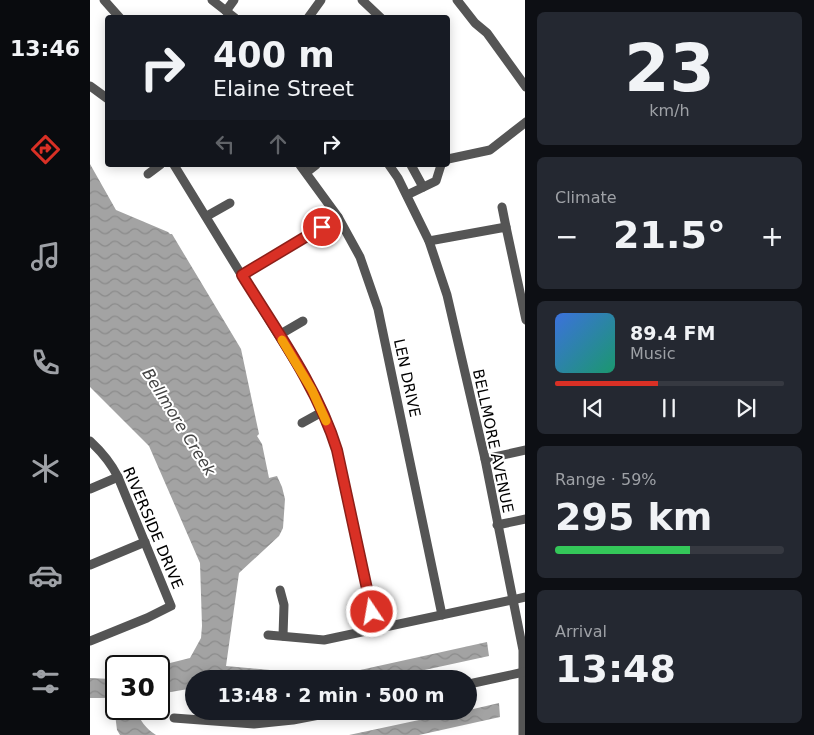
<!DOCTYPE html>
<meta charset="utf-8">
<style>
body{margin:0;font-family:"DejaVu Sans",sans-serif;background:#242831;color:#f1f3f6;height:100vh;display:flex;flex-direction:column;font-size:19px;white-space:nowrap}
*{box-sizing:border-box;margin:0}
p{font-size:16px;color:#9ea1a6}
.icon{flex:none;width:28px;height:28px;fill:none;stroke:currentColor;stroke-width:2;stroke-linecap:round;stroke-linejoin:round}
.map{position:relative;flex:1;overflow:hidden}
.sheet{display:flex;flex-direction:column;gap:12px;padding:12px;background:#0d0f14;width:289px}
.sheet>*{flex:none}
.hud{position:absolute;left:15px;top:15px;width:345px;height:152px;border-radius:5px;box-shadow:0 2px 12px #0003;background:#171b24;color:#f1f3f6;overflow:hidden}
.speed{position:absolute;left:15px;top:655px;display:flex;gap:10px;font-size:25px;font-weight:700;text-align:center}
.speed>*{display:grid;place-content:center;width:65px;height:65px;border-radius:50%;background:#171b24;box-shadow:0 2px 12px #0003;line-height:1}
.speed .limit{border:2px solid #111;border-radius:8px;background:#fff;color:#111}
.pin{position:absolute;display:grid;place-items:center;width:42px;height:42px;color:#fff;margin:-21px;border:2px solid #fff;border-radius:50%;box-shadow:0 1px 5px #0007}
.me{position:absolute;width:55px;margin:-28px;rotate:348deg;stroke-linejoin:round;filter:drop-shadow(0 0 4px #0008)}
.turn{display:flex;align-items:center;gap:18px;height:105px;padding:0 25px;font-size:22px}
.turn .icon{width:65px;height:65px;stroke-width:2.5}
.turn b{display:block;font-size:35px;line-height:42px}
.lanes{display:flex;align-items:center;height:48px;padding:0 25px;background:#0003;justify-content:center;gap:25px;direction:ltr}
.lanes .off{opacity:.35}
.big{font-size:38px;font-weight:700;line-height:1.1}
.sheet .card{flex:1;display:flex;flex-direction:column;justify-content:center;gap:8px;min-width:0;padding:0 18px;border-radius:8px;background:#242831}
.sheet .dial{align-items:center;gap:0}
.dial b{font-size:65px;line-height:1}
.song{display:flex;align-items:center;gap:15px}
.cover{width:60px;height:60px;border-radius:8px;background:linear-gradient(135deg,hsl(220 70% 55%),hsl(160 70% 35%))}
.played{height:5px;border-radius:2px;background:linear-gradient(90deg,#d93025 45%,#363941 45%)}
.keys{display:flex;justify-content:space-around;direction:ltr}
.heat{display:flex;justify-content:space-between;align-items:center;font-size:28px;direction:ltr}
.charge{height:8px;border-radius:4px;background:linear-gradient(90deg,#34c759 59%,#363941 0)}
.trip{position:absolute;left:95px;top:670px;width:292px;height:50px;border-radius:25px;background:#171b24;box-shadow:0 2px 12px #0003;font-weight:700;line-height:50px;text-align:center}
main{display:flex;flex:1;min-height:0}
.tabs{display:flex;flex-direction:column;width:90px;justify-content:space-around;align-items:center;background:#090b0e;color:#9ea1a6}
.tabs .icon{width:35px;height:35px}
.tabs .active{color:#d93025}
.tabs b{font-size:22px;color:#f1f3f6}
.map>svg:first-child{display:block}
.water{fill:url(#water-waves)}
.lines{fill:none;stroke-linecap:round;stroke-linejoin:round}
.minor{stroke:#555;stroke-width:9}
.route-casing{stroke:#8d1f18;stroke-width:12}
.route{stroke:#d93025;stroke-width:9}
.slow{stroke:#f59e0b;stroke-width:9}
.labels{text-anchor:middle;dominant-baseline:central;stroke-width:4;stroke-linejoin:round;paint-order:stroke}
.street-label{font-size:15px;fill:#000;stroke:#fff}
.water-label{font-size:16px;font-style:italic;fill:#444;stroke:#fff}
</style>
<main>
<nav class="tabs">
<b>13:46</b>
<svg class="icon active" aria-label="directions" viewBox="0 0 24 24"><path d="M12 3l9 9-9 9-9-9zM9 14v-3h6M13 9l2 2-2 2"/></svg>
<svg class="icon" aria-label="music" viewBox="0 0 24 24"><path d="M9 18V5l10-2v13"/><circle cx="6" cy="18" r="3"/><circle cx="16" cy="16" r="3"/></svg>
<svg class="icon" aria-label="phone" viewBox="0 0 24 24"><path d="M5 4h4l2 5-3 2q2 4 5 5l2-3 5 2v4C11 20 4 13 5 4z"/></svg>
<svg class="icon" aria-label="climate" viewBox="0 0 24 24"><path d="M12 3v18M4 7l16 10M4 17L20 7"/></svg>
<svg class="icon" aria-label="car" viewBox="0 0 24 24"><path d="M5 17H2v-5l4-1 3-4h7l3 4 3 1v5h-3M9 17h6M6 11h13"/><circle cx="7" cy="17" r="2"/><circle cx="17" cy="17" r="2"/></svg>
<svg class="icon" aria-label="filters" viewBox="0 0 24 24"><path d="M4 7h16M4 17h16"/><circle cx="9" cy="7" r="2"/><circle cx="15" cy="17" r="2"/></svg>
</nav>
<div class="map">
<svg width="436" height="735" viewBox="0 0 436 735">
<defs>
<pattern id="water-waves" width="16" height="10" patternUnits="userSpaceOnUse" patternTransform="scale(1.25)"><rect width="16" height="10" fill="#a3a3a3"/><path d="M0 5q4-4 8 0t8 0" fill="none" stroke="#8b8b8b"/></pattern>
</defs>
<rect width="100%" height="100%" fill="#fff"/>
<g class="water">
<polygon points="0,164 26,210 78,232 80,234 82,234 151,349 169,434 167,436 172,444 179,478 187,476 192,487 195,499 193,528 189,536 149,573 136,666 243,676 397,642 399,656 293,679 104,679 104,688 69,694 69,666 43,666 72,665 100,658 111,638 112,626 110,563 59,446 0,387"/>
<path d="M26,676V709H45C50,720 56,729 66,735H30L27,730L23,698H0V678L22,679Z"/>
<polygon points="409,703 410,717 329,735 259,735 371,711 379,711 379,710"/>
</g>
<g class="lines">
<g class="minor">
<polyline points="14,0 30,18"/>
<polyline points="122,0 145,18"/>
<polyline points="272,0 291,18"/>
<polyline points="367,0 385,23 397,33 436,87"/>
<polyline points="136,11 144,0"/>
<polyline points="218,18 231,0"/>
<polyline points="0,86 18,99"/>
<polyline points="358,159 400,150 436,122"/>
<polyline points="84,165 222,390 240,429 247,450 285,630"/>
<polyline points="210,165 248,217 270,257 288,309 352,615"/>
<polyline points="299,165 308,178 339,241 357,295 395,459 433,650 433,735"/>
<polyline points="321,165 333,187"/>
<polyline points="217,172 226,165"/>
<polyline points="58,174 70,165"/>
<polyline points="317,195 346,181 351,165"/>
<polyline points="412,207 416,227"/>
<polyline points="117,216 140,203"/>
<polyline points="339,241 416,227 436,320"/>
<polyline points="152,275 248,217"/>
<polyline points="189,335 213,321"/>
<polyline points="212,423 232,412"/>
<path d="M0,441C12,452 21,463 28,477L81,606L57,618L0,641"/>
<polyline points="395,459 436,450"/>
<polyline points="0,489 28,477"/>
<polyline points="407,525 436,519"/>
<polyline points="0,565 55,542"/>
<polyline points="190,590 194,605 193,636"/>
<polyline points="178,635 234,640 436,597"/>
<polyline points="379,684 434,672"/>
<polyline points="84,718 164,724 203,720 250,711"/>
</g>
</g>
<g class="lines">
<defs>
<path id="route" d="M232,227L152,275C186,330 228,388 247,450L282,612"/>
</defs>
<use href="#route" class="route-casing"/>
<use href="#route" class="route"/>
<polyline class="slow" points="192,340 222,390 236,421"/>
</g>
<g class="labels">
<g class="street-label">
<text transform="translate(317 378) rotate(78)">LEN DRIVE</text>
<text transform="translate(403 441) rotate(78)">BELLMORE AVENUE</text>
<text transform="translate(63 528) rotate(67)">RIVERSIDE DRIVE</text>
</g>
<g class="water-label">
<text transform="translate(89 422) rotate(58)">Bellmore Creek</text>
</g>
</g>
</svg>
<div class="speed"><div class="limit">30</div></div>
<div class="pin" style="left:232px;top:227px;background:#d93025"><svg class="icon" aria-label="arrive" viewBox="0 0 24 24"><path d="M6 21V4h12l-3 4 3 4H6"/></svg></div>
<svg class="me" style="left:282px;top:612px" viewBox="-20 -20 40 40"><circle r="17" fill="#d93025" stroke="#fff" stroke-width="3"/><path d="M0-11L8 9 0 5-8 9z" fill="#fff"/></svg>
<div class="trip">13:48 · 2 min · 500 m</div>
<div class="hud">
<div class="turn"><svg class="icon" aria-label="right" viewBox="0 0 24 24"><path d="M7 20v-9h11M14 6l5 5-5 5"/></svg><div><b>400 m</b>Elaine Street</div></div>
<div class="lanes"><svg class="icon off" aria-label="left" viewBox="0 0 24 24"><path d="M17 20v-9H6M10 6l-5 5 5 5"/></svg><svg class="icon off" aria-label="ahead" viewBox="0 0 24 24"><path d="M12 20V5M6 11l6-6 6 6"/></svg><svg class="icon" aria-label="right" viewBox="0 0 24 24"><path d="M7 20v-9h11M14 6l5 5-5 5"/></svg></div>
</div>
</div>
<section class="sheet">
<div class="card dial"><b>23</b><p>km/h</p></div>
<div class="card"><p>Climate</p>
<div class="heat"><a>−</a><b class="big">21.5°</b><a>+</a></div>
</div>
<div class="card">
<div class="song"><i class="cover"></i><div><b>89.4 FM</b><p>Music</p></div></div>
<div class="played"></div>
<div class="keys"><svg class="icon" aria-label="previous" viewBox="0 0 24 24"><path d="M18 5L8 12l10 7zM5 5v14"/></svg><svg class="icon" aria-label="pause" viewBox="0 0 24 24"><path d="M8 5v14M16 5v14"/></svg><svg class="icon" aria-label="next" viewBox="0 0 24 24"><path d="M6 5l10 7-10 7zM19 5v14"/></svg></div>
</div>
<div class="card"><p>Range · 59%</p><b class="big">295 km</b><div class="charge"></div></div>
<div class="card"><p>Arrival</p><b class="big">13:48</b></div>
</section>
</main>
